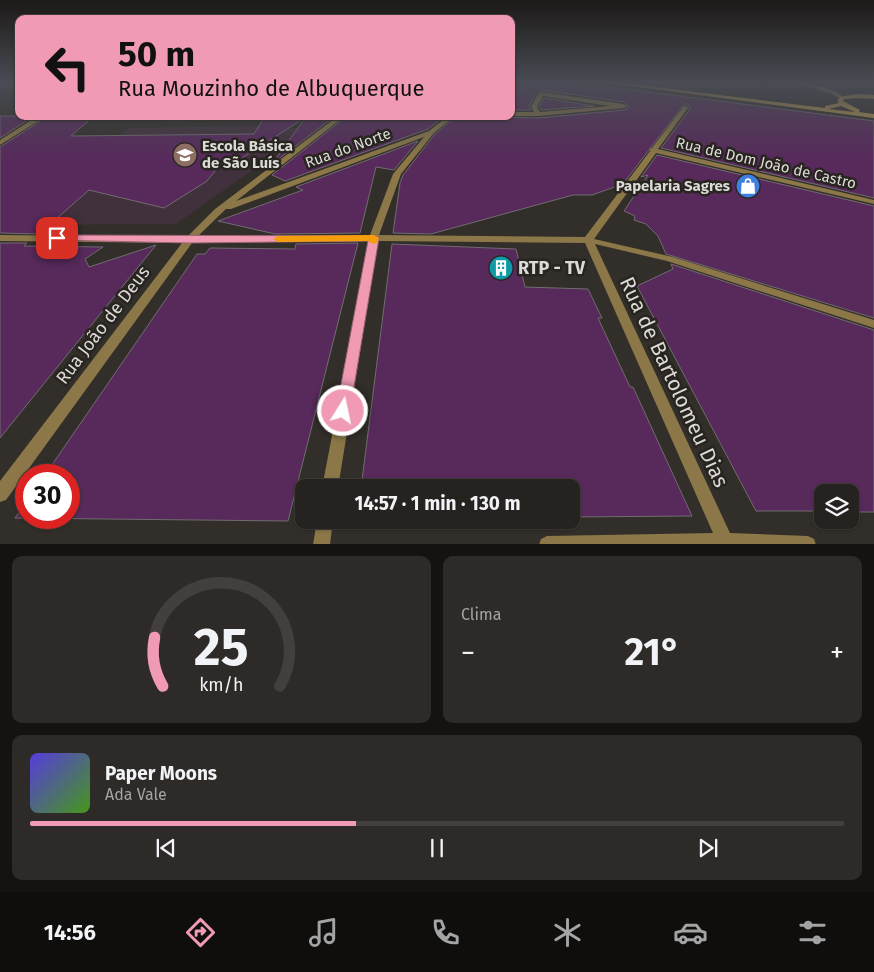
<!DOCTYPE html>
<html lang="pt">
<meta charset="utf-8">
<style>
body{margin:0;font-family:"Fira Sans",sans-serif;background:#2e2a28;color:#f1f3f6;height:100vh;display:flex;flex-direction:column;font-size:19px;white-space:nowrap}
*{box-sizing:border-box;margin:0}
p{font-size:16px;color:#a4a4a4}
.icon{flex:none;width:28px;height:28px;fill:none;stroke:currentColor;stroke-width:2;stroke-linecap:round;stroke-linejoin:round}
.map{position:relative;height:544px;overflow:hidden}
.panel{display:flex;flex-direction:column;gap:12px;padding:12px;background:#151311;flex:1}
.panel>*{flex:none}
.top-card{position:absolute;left:15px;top:15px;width:500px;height:105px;border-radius:10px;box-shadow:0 1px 4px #0004,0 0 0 1px #423f3d;background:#f09ab4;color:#111;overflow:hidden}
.controls{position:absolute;left:814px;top:484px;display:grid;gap:10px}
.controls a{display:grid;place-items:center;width:45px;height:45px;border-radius:10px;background:#26221f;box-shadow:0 1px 4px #0004,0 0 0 1px #423f3d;font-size:25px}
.speed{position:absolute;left:15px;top:464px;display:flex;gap:10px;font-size:25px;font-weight:700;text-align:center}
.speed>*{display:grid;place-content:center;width:65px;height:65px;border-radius:50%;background:#26221f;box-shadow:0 1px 4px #0004,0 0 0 1px #423f3d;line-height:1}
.speed .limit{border:8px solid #d22;background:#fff;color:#111}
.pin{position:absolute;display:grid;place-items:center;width:42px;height:42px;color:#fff;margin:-21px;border-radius:10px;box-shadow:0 2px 8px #0006}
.me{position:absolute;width:55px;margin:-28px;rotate:10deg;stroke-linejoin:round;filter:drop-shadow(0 0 4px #0008)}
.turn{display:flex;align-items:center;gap:18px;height:105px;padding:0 20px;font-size:22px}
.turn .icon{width:65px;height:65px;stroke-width:2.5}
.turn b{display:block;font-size:35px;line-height:42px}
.big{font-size:38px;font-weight:700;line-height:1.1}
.panel .widget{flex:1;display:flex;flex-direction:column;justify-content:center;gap:8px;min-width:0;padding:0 18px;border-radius:10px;background:#2e2a28}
.panel .dial{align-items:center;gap:0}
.dial svg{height:130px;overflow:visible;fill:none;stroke:#423f3d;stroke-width:7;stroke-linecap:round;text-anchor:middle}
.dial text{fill:#f1f3f6;stroke:none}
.song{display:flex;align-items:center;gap:15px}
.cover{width:60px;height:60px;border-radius:8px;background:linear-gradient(135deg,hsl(250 70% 55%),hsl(100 70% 35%))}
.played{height:5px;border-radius:2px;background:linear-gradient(90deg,#f09ab4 40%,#423f3d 40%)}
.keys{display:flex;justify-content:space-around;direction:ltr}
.heat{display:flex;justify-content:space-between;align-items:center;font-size:28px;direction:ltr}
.panel .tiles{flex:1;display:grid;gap:12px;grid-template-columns:1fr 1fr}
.widget:last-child{grid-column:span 2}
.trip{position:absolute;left:295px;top:479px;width:285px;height:50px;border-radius:10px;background:#26221f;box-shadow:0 1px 4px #0004,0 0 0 1px #423f3d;font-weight:700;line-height:50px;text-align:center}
.tabs{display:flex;height:80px;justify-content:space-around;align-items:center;background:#0f0e0c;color:#a4a4a4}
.tabs .icon{width:35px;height:35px}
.tabs .active{color:#f09ab4}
.tabs b{font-size:22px;color:#f1f3f6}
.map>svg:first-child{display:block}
.education{fill:#41313c}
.building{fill:#572a5b;stroke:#716c71}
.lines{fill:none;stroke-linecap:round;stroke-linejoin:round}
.street-tunnel{stroke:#4c4843;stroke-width:5.5;stroke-dasharray:5.5 3;stroke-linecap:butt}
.street{fill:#8b7747;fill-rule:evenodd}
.secondary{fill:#c09e4e;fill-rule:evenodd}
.route{fill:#f09ab4;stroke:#9c6475}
.slow{fill:#f59e0b}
.labels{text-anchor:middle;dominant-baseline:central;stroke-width:5;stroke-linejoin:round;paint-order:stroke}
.far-poi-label{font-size:15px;font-weight:bold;fill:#dcdad6;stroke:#282420;text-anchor:start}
.far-street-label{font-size:15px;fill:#dcdad6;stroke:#282420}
.poi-label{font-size:18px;font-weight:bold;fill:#dcdad6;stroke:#282420;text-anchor:start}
.street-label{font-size:18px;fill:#dcdad6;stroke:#282420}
.near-street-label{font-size:21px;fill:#dcdad6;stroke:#282420}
</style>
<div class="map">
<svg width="874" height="545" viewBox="0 0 874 545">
<rect width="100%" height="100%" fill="#322e29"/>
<polygon class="education" points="259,126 257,129 312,128 176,224 6,225 128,128"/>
<g class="building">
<polygon points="511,82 571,82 874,121 874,198 661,148 690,109 689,106 684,104 623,184 592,195 573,195 431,234 393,233 400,183 403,175 435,134 457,116 538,118 624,110 629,107 624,102 541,90 536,93 529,106 531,110 511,110"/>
<polygon points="544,98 594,106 541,110 539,107"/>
<polygon points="0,116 34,116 0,138"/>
<polygon points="48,116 94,116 71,136 254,134 265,116 335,116 272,164 306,117 231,165 224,160 207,181 164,208 89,190 39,234 0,233 0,147"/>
<polygon points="347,116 445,116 428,129 285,181 272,175"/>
<polygon points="418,141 394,170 376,167 360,233 275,234 218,221 303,190 296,187"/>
<polygon points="657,155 874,206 874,318 666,254 658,236 646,224 634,220 635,216 624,211 648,175 641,177"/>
<polygon points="0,243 27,243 24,246 103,247 85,259 89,267 156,245 0,438"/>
<polygon points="358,243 288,521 15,518 26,503 26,518 69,518 69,475 45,475 197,254 205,254 210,248 295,249 296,244"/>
<polygon points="392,244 516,249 525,287 588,289 602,318 598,318 630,387 633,387 692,516 571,517 571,488 361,488"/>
<polygon points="671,264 874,330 874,512 850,512 850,492 822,492 822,511 756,511 637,286 673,269"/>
</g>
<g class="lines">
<polyline class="street-tunnel" points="685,108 688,97"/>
<g class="street">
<path d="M796,82C811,82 833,88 845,98L840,99L832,94Z"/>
<path d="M541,92L624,104L627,106L624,108L538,116H511V112H534L531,107L538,94ZM543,96L610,106L540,112L537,107Z"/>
<path d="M685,106L688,108L658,149L874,200V204L656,153L594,239L673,257L874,320V328L667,261L595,244L730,533L808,536L814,539L816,545H539L541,539L547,536L713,533L585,243L378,241L338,488H322L369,241L192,243L6,500L0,502V481L182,243L0,241V235L187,237L215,209L338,116H345L236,201L429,131L448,116H455L434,133L401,174L379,235L585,237L650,151V149L652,148L683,107ZM424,137L393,174L370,235L197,237L226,209H231Z"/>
<polygon points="38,116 46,116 0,145 0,140"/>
<polygon points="317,520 333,520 330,545 313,545"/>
</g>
<path class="secondary" d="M600,82H616L825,108V106L839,103L837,101L840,97L857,94L874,95V99L857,98L844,99L843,101L860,110L859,112L874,114V118ZM841,106L855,112L828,109Z"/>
</g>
<linearGradient id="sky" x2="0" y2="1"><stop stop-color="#1c1917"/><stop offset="0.52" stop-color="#494c54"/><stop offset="1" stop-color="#494c54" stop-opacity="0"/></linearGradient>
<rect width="874" height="158" fill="url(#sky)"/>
<polygon class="route" points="57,235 377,236 379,238 349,416 343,417 338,416 336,411 368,241 189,243 53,240 51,238 53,236"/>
<polygon class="slow" points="374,235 379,238 377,243 373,244 368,241 278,242 273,239 278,236"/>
<defs>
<symbol id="school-disc" viewBox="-11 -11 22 22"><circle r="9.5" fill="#8d6e63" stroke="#282420"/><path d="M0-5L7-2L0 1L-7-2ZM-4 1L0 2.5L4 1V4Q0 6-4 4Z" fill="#fff"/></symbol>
<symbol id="shop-disc" viewBox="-11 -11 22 22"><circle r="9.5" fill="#3f7fe0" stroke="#282420"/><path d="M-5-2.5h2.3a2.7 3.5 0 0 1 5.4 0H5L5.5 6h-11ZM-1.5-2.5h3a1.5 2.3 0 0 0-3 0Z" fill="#fff"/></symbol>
<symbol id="building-disc" viewBox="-11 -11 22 22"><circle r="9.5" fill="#0f9aa8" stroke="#282420"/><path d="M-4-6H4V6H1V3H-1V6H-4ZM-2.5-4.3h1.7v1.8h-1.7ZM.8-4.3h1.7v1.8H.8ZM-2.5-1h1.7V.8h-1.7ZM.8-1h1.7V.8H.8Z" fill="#fff"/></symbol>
</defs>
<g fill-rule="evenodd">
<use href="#school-disc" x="171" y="141" width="28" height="28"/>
<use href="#shop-disc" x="734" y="172" width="28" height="28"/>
<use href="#building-disc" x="487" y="254" width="28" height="28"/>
</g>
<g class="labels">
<g class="far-poi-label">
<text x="202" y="146">Escola Básica<tspan x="202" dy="17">de São Luís</tspan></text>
<text x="730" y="186" text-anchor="end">Papelaria Sagres</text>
</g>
<g class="far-street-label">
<text transform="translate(348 148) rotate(-20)">Rua do Norte</text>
<text transform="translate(766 163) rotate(13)">Rua de Dom João de Castro</text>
</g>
<g class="poi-label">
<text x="518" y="268">RTP - TV</text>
</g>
<g class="street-label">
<text transform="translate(103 325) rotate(-53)">Rua João de Deus</text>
</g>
<g class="near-street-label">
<text transform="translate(674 382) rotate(65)">Rua de Bartolomeu Dias</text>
</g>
</g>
</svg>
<div class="controls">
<a><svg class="icon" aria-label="layers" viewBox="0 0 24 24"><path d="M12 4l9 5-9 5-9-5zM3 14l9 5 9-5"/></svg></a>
</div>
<div class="speed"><div class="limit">30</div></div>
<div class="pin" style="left:57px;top:238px;background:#d93025"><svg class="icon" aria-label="arrive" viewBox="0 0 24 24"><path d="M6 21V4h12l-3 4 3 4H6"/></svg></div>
<svg class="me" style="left:343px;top:411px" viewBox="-20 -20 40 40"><circle r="17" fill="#f09ab4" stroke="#fff" stroke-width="3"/><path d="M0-11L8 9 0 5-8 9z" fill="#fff"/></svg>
<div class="trip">14:57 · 1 min · 130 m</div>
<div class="top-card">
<div class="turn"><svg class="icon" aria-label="left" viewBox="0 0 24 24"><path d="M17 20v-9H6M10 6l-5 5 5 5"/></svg><div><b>50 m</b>Rua Mouzinho de Albuquerque</div></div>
</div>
</div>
<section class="panel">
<div class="tiles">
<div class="widget dial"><svg viewBox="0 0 100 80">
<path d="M14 69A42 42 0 1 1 86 69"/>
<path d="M14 69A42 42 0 0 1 9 39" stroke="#f09ab4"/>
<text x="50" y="56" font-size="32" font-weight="700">25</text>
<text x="50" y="72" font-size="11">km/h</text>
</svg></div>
<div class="widget"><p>Clima</p>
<div class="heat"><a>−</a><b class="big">21°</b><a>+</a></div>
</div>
<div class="widget">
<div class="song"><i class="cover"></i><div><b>Paper Moons</b><p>Ada Vale</p></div></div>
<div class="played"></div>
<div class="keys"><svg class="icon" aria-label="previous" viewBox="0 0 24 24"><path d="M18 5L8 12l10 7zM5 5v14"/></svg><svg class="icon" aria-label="pause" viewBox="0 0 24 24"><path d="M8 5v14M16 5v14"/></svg><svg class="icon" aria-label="next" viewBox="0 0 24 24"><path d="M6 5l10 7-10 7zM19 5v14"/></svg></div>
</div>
</div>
</section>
<nav class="tabs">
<b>14:56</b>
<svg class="icon active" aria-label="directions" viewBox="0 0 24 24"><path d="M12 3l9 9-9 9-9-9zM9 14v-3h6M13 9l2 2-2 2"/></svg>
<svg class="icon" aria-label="music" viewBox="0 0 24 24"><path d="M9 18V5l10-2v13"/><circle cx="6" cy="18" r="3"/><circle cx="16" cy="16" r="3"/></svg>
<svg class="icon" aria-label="phone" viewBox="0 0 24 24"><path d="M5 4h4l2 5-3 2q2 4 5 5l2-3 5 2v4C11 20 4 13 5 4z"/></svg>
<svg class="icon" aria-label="climate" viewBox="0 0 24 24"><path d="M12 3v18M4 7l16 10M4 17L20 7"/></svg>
<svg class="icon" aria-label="car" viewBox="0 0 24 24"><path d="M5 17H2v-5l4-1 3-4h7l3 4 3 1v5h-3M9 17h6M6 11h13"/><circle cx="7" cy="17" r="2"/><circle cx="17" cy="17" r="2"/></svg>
<svg class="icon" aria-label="filters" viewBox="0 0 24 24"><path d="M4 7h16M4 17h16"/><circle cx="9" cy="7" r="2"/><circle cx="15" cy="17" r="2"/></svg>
</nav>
